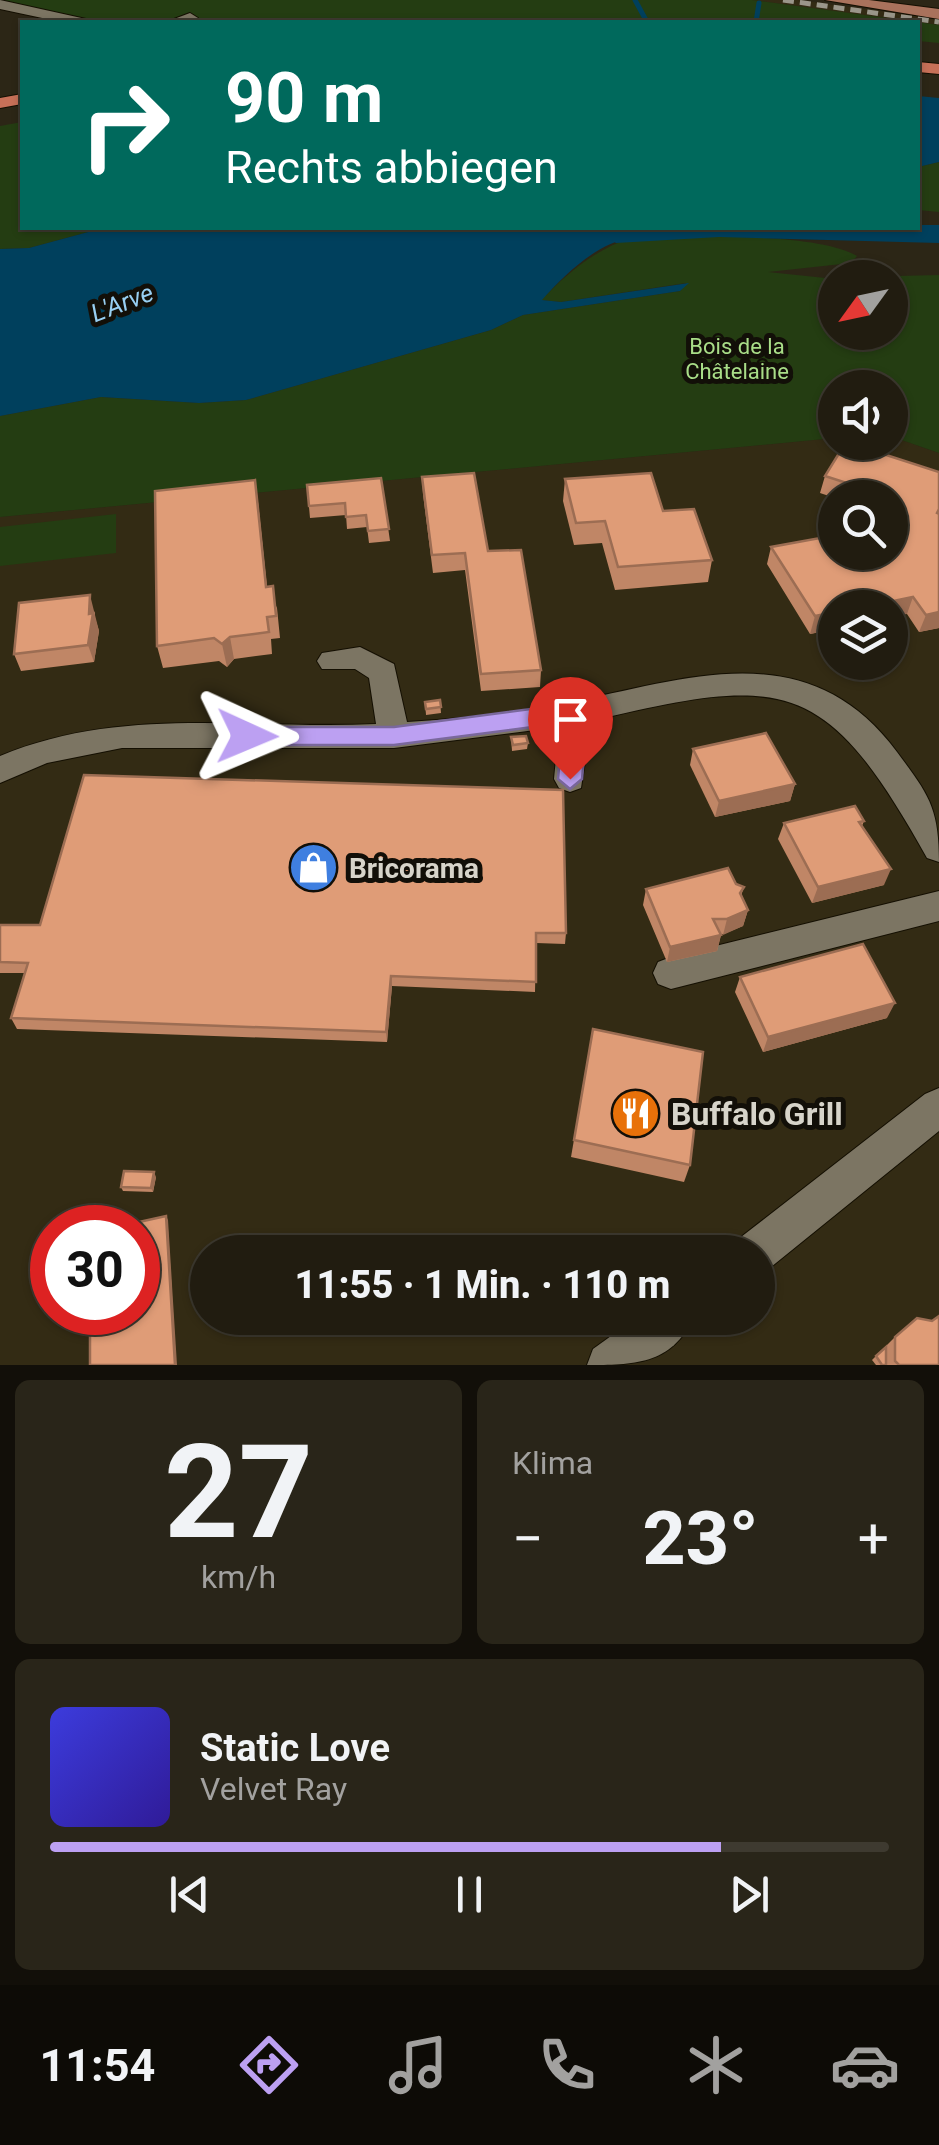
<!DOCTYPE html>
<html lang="de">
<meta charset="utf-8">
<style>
body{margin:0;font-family:Roboto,sans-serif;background:#292519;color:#f1f3f6;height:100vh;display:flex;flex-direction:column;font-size:38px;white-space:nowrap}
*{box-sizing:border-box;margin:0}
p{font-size:32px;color:#a2a19f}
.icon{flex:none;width:55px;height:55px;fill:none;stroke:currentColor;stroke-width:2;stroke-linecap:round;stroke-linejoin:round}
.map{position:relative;height:1365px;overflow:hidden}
.sheet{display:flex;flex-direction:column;gap:15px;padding:15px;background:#120f09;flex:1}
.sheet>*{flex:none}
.banner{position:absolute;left:20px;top:20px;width:900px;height:210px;border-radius:0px;box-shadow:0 2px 8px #0004,0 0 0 2px #3e3a30;background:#00695c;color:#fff;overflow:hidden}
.needle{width:65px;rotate:237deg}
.tools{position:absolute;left:818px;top:260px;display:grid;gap:20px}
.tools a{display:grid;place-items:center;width:90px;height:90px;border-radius:50%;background:#211c10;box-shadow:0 2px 8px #0004,0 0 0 2px #3e3a30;font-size:50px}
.speed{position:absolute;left:30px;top:1205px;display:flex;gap:20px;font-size:50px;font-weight:700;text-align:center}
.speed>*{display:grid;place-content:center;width:130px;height:130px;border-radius:50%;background:#211c10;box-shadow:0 2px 8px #0004,0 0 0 2px #3e3a30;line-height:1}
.speed .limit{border:15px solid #d22;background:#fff;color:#111}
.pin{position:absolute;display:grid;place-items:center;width:85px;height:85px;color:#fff;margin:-102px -42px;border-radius:50% 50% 50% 0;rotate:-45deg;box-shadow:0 0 10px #0007}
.pin .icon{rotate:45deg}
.me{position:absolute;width:110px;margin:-55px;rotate:91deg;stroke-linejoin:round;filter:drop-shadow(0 0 8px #0008)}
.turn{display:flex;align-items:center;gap:35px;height:210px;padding:0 40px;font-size:45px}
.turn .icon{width:130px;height:130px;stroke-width:2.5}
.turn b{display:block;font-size:70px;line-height:85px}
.big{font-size:75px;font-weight:800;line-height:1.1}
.sheet .card{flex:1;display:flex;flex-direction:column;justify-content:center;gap:15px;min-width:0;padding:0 35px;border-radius:15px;background:#292519}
.sheet .dial{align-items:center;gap:0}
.dial b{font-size:130px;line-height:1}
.song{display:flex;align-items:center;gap:30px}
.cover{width:120px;height:120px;border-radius:15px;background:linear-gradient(135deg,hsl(240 70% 55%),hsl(250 70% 35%))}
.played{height:10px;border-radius:5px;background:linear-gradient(90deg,#bca0f2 80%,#3e3a30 80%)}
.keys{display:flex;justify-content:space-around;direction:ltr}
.heat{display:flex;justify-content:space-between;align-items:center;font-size:55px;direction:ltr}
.sheet .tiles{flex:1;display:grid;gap:15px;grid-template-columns:1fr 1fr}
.card:last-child{grid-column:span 2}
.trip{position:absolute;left:190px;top:1235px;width:585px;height:100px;border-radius:50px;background:#211c10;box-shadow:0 2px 8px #0004,0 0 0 2px #3e3a30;font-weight:800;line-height:100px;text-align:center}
.menu{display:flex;height:160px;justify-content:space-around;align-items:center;background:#0d0b06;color:#a2a19f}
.menu .icon{width:70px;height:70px}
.menu .current{color:#bca0f2}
.menu b{font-size:45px;color:#f1f3f6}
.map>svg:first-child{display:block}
.built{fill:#332b14;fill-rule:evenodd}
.green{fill:#243d12}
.water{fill:#00405d}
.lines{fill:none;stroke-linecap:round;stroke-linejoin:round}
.stream{stroke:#00405d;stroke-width:5}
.river{fill:#00405d;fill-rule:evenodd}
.minor-casing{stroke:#140f02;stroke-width:2}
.major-casing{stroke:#140f02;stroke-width:2}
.highway-casing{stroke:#140f02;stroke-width:2}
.minor{fill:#7c7563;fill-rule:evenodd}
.major{fill:#a9725c;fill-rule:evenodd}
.highway{fill:#c77058;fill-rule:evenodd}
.rail{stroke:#9a968a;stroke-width:5;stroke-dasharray:11 6;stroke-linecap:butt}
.wall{fill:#c08666}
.shaded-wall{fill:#9c6d53}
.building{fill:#df9c77;stroke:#9c6d53;stroke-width:2.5}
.route{fill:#bca0f2;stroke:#7a689d;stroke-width:2.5}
.labels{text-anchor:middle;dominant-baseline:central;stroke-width:10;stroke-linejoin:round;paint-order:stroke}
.far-park-label{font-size:22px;fill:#a9dd88;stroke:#120f08}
.far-water-label{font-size:25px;font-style:italic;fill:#98cff2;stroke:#120f08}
.poi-label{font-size:28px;font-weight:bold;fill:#d7d4ca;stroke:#120f08;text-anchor:start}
.near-poi-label{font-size:32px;font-weight:bold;fill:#d7d4ca;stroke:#120f08;text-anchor:start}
</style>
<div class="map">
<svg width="939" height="1365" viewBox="0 0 939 1365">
<rect width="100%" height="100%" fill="#2c2616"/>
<g class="built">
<polygon points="752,0 798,0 939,19 939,25"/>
<path d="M890,436L939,453V1365H0V517L835,438V442H890ZM835,498H890V552H835ZM835,608H890V662H835ZM52,1228H138V1312H52ZM208,1252H758V1318H208Z"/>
</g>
<g class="green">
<polygon points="0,0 752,0 939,25 939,43 918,41 918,22 41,22 52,13"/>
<polygon points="22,122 22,228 103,228 29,248 0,249 0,126"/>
<polygon points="939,162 939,212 918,210 918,167"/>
<path d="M634,237C684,236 817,232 857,256L851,263L768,272L835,279V332H890V278L855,277L939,275V453L890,436V388H835V438L0,517V416L101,397L199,403L246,400L491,330L523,315L680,291L686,283L561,302L541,300C569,272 595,249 634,237Z"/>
<polygon points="116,514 116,553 0,566 0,527"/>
</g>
<g class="water">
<polygon points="918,96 939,98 939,162 918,167"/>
<path d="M103,228H681C663,236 652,234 634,237C598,242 565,274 542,300L561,302L689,283L680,291L523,315L491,330L246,400L199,403L101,397L0,416V249L29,248Z"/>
</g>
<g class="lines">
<g class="stream">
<polyline points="635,0 647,22"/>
<polyline points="756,22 759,3"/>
</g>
<polygon class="river" points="918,225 939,225 939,243 719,237 616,243 601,234 607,228"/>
<defs>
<g id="minor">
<polygon points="0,0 86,19 88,22 61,22 0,9"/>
<polygon points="190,13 198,18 196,21 166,22"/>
<path d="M360,647L394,664L407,722C460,719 514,713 567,703C687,679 808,632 897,752C929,795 939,808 939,862L927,858C826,677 786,674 591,721L581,788L570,792L559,788L554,779L559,727L394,748H122L47,763L0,783V756C122,705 248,730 376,724L369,678L355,669H322L317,661L322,653Z"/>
<polygon points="939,891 939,921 671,989 658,984 653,973 658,962 671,957"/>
<polygon points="939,1088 939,1131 771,1267 758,1272 758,1252 735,1252 741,1237 925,1094"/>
<path d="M636,1318H693C672,1365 632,1365 587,1365L593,1349Z"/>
</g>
<polygon id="major" points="825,0 869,0 939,9 939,19"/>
<g id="highway">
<polygon points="918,62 939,64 939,74 918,72"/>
<polygon points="22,94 22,104 0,108 0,98"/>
</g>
</defs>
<use href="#minor" class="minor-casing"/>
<use href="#major" class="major-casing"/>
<use href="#highway" class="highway-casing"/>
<use href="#minor" class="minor"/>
<use href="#major" class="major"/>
<use href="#highway" class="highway"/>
<polyline class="rail" points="783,0 939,22"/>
</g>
<g class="wall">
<polygon points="939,472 939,628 919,632 907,614 835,608 835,629 810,634 767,564 771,547 826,537 890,498 835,498 820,493 825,476"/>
<polygon points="422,477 488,551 541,670 540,687 481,691 465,570 433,573 423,494"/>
<polygon points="381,478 390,541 369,543 367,527 347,529 346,515 310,518 307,485"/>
<polygon points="565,479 663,511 712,560 708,582 615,590 602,543 574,545 563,501"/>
<polygon points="258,502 267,587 277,608 280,638 271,639 272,654 234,659 227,667 219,661 163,668 157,646"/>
<polygon points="95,612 95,618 99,631 94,662 21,671 14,654"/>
<polygon points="440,700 441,713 426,715 425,702"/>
<polygon points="511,737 528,743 527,749 512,751"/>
<polygon points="693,749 795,784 790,801 715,817 690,765"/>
<polygon points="864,821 862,826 884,885 812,903 778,839 784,823"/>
<polygon points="736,884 744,887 741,896 748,910 743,926 721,935 717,951 667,962 643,905 646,889"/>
<polygon points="0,925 566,933 565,944 536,943 535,992 392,986 387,1042 17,1029 11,1018 25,973 0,973"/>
<polygon points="740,977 887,1018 763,1052 735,992"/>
<polygon points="593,1029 690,1165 684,1182 571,1157"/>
<polygon points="156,1177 153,1192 123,1191 121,1187"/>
<polygon points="895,1337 939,1365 876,1365 872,1360"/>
</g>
<g class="shaded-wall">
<polygon points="255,480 258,502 269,609 266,587"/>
<polygon points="90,595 99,631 94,662 88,645"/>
<polygon points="913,597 907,614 890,617 890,608 860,608"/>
<polygon points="835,612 835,629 810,634 815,616"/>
<polygon points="939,612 939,628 919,632 926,615"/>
<polygon points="230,637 234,659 227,667 222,644"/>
<polygon points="795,784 790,801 715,817 719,801"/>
<polygon points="891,869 884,885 812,903 818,887"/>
<polygon points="748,910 743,926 723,935 727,919"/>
<polygon points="721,935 717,951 667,962 670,947"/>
<polygon points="391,976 392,986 387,1042 386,1032"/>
<polygon points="895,1003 887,1018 763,1052 768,1037"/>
<polygon points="154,1172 156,1177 153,1192 151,1188"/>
<polygon points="166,1216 168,1220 177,1365 175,1365"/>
</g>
<g class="building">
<polygon points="846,442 939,472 939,509 937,513 939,514 939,612 926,615 913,597 860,608 835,608 835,612 815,616 771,547 826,537 835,521 835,552 890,552 890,498 849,498 856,486 825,476"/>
<polygon points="474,473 488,551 521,550 541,670 481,674 465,553 432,555 422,477"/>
<polygon points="651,473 663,511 694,509 712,560 618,567 605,521 576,523 565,479"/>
<polygon points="381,478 389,529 368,531 366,515 346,517 345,503 309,506 307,485"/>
<polygon points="255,480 266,587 273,586 276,616 267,617 269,632 230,637 222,644 214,638 157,646 155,491"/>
<polygon points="90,595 89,614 93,613 88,645 14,654 19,603"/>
<polygon points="440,700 441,707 426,709 425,702"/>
<polygon points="766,733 795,784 719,801 693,749"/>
<polygon points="526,736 528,743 513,745 511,737"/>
<polygon points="84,775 563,790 566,933 536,933 536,982 391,976 386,1032 11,1018 28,963 0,962 0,925 40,925"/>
<polygon points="855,806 864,821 859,822 891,869 818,887 784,823"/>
<polygon points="728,868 736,884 744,887 740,893 748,910 727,919 713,919 721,935 670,947 646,889"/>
<polygon points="863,944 895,1003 768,1037 740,977"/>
<polygon points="593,1029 703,1052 690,1165 574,1140"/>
<polygon points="124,1171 154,1172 151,1188 121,1187"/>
<polygon points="166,1216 175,1365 90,1365 90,1323 95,1322 95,1312 138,1312 138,1228 112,1228"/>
<polygon points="939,1316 939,1365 899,1365 895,1361 895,1337 917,1318 932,1321"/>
<polygon points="886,1347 886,1365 882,1365 876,1356"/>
</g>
<polygon class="route" points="576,703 588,712 582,779 570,789 558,779 563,723 394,745 247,745 235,736 247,727 394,727"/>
<defs>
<symbol id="shop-disc" viewBox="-11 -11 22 22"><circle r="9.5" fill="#3f7fe0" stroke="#120f08"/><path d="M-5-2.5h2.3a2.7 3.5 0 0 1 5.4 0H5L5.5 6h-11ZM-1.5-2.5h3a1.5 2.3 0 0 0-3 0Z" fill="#fff"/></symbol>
<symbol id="restaurant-disc" viewBox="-11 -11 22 22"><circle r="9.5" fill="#e8710a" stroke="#120f08"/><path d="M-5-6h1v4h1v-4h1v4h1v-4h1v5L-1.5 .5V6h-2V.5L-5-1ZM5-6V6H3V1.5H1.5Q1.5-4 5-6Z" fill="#fff"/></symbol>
</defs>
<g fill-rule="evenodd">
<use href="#shop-disc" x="286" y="840" width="55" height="55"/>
<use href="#restaurant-disc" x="608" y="1086" width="55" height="55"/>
</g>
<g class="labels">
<g class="far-park-label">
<text x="737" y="346">Bois de la<tspan x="737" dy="25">Châtelaine</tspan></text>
</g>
<g class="far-water-label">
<text transform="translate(122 303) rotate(-21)">L'Arve</text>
</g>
<g class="poi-label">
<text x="349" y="868">Bricorama</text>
</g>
<g class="near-poi-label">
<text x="671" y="1114">Buffalo Grill</text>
</g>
</g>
</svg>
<div class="tools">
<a><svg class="needle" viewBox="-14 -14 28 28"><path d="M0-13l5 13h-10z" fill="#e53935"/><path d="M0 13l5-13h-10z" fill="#a2a19f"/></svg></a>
<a><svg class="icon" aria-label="sound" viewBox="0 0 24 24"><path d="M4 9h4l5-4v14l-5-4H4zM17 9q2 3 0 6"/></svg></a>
<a><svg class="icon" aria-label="search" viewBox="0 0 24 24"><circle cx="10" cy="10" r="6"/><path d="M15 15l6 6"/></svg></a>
<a><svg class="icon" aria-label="layers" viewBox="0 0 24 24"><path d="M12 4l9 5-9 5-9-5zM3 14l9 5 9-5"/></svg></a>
</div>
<div class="speed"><div class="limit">30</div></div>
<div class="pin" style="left:570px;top:779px;background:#d93025"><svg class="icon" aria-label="arrive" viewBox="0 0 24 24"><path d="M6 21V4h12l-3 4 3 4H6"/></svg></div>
<svg class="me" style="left:247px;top:736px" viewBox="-20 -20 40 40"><path d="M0-17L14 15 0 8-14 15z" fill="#bca0f2" stroke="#fff" stroke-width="4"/></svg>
<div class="trip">11:55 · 1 Min. · 110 m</div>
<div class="banner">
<div class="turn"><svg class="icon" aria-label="right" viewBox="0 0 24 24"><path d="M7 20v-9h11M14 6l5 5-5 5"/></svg><div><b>90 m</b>Rechts abbiegen</div></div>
</div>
</div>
<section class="sheet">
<div class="tiles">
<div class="card dial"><b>27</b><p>km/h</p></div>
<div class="card"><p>Klima</p>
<div class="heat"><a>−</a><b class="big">23°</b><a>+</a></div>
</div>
<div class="card">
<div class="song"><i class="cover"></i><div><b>Static Love</b><p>Velvet Ray</p></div></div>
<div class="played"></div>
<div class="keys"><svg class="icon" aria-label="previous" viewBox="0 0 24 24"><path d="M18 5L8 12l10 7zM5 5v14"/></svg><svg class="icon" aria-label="pause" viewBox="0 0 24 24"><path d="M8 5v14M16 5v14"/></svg><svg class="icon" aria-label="next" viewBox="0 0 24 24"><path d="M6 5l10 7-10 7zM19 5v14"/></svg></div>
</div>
</div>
</section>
<nav class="menu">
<b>11:54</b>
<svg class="icon current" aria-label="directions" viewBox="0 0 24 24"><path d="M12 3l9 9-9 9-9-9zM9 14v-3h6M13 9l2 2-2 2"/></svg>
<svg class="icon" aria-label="music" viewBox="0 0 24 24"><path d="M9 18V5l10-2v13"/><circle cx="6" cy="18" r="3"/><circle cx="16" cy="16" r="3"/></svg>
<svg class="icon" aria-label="phone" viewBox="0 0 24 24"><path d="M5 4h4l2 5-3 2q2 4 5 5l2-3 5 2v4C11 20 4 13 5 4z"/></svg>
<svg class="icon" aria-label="climate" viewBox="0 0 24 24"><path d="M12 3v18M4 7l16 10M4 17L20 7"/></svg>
<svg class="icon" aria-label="car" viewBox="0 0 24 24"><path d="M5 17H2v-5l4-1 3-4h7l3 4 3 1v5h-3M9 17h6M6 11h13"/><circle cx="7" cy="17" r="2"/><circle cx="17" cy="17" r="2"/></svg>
</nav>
